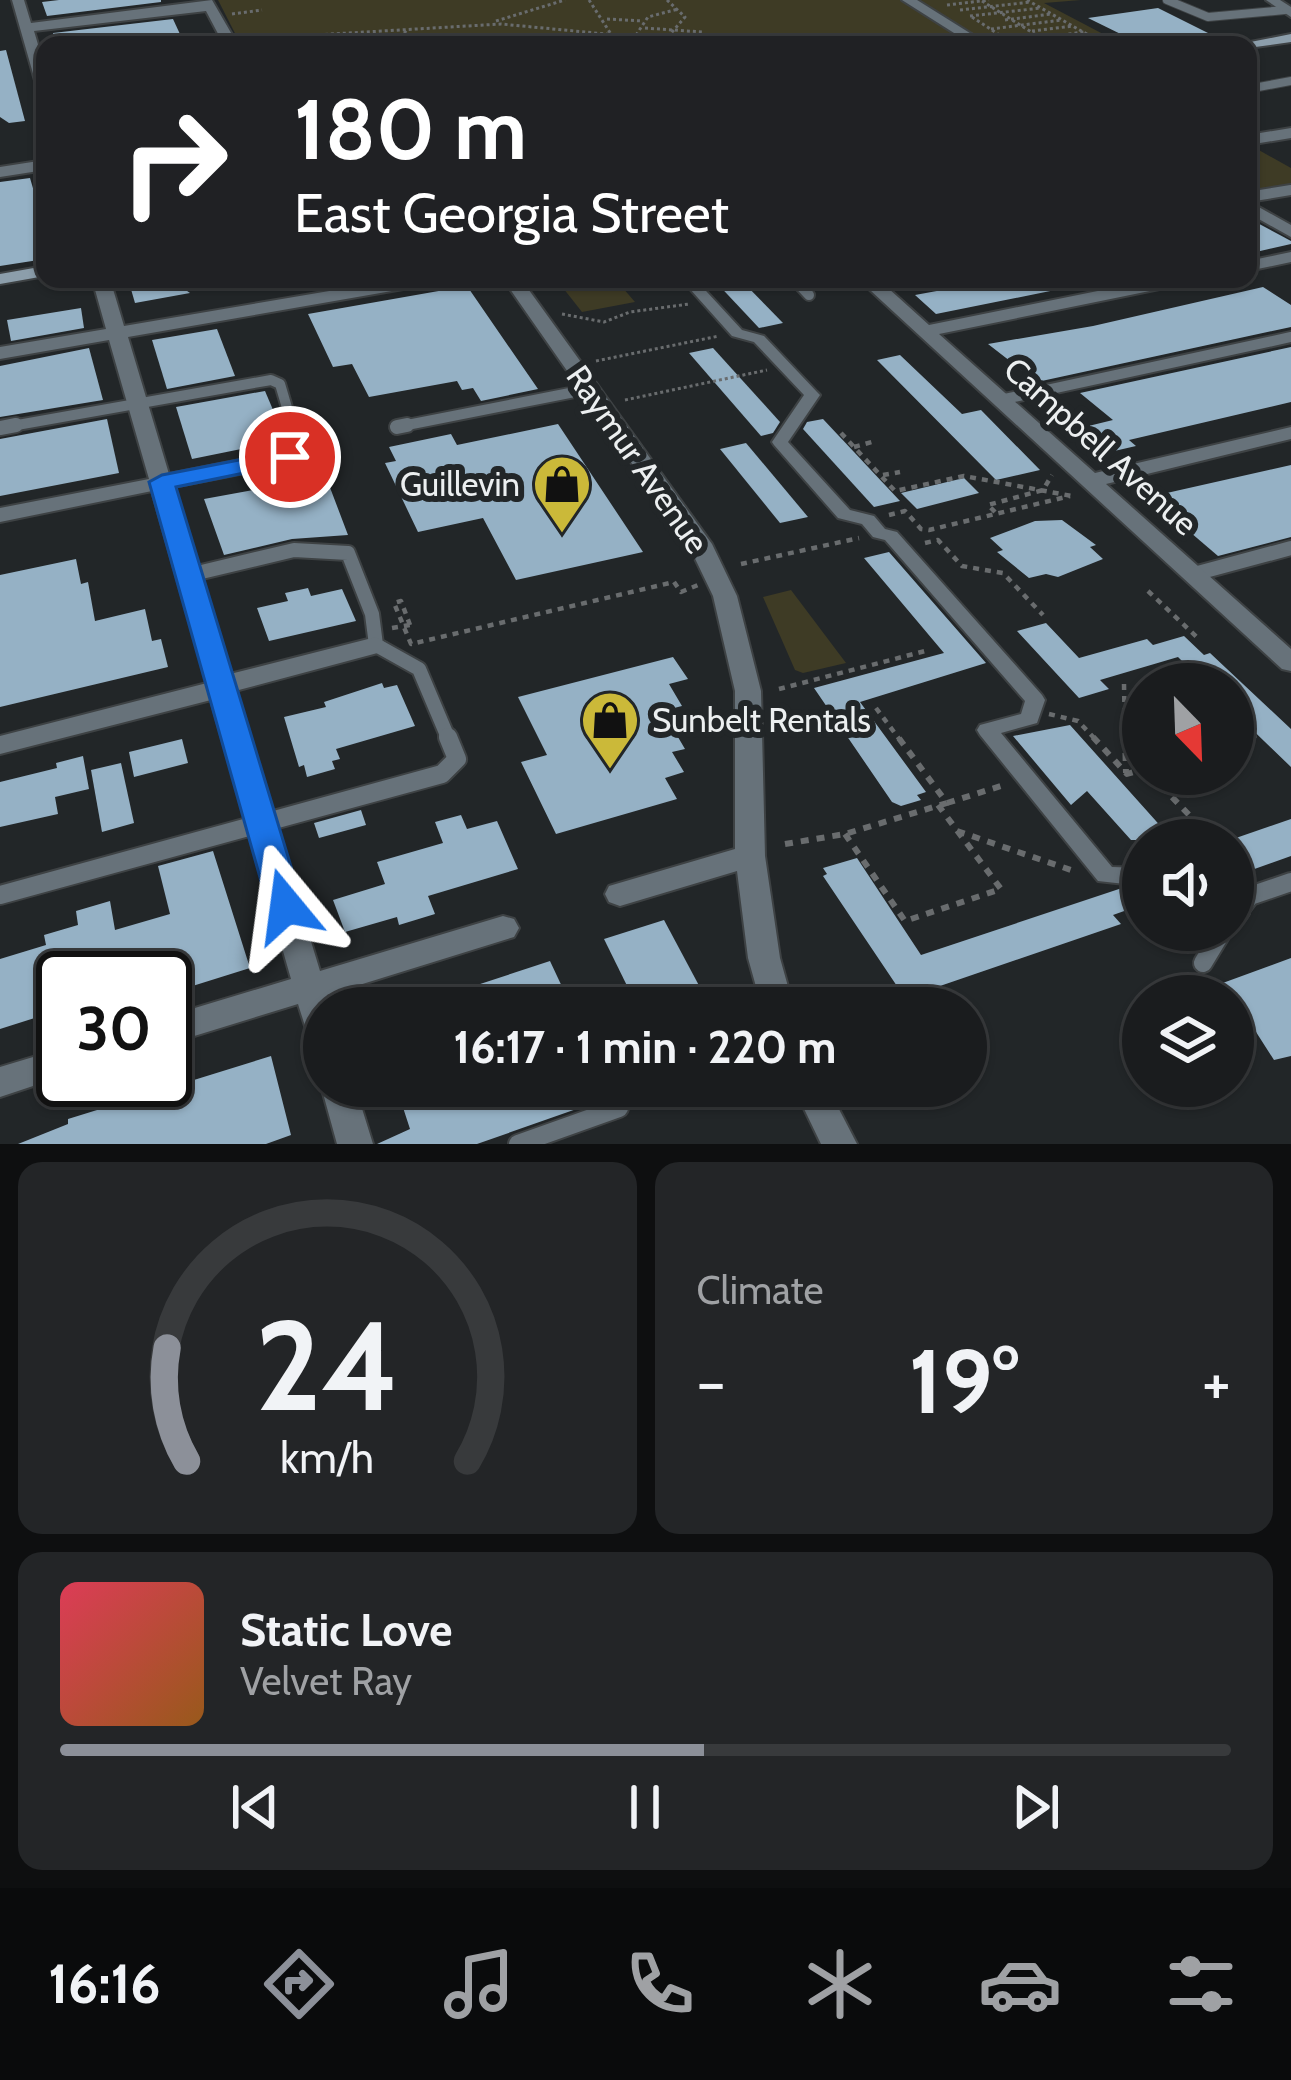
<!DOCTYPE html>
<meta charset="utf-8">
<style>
body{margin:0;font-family:Cabin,sans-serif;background:#232527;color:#f1f3f6;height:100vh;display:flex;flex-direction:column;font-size:45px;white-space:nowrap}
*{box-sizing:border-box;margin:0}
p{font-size:39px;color:#9fa1a4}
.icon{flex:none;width:66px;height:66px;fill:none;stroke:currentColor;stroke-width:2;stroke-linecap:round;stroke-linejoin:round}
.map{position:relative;height:1144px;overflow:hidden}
.details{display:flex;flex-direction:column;gap:18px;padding:18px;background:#0e0f10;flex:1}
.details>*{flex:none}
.guide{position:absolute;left:36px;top:36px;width:1221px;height:252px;border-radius:24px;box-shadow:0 3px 9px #0004,0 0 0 3px #383a3c;background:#202124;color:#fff;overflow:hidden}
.needle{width:78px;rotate:157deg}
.tools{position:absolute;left:1122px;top:663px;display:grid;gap:24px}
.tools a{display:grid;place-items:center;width:132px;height:132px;border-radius:50%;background:#1a1c1e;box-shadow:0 3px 9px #0004,0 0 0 3px #383a3c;font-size:60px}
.speed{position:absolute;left:36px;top:951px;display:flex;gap:24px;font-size:60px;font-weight:700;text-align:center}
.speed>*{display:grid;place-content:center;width:156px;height:156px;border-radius:50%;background:#1a1c1e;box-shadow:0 3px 9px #0004,0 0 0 3px #383a3c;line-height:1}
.speed .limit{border:6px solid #111;border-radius:18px;background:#fff;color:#111}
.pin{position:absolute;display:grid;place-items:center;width:102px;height:102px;color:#fff;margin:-51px;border:6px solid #fff;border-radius:50%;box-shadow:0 3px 12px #0007}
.me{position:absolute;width:132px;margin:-66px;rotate:344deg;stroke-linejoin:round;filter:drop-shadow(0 0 9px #0008)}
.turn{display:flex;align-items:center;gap:42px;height:252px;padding:0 60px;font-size:54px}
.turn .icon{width:156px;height:156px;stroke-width:2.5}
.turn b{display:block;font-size:84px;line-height:102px}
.big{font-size:90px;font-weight:800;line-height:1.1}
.details .tile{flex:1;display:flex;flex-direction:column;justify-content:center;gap:18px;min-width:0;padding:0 42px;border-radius:24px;background:#232527}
.details .dial{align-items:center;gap:0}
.dial svg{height:312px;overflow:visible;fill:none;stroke:#383a3c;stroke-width:7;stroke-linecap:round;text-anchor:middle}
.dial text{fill:#f1f3f6;stroke:none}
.song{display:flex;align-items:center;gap:36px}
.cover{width:144px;height:144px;border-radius:18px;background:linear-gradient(135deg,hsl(350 70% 55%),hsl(30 70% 35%))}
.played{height:12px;border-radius:6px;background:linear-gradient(90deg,#8c9099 55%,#383a3c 55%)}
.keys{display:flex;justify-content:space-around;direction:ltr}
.heat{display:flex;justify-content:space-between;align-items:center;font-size:66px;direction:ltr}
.details .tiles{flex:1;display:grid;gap:18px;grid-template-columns:1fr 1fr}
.tile:last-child{grid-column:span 2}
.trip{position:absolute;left:303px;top:987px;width:684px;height:120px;border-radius:60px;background:#1a1c1e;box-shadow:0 3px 9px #0004,0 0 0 3px #383a3c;font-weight:800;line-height:120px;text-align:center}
.dock{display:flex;height:192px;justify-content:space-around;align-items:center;background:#0a0b0c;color:#9fa1a4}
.dock .icon{width:84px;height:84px}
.dock .active{color:#8c9099}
.dock b{font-size:54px;color:#f1f3f6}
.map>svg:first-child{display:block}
.green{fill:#3e3b25}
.building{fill:#95b1c5}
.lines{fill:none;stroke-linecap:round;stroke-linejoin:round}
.service-far3-casing{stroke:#3e4244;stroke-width:10}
.service-far2-casing{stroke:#3e4244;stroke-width:14}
.service-far1-casing{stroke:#3e4244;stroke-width:18}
.service-casing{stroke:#3e4244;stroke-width:22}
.pedestrian-casing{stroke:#3e4244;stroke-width:4}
.minor-casing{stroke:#3e4244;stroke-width:4}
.secondary-casing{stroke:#3e4244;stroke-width:4}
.path-far2{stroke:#696c6e;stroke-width:3;stroke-dasharray:3 3;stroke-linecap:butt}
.path-far1{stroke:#696c6e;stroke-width:4.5;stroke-dasharray:6 6;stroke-linecap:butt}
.path{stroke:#696c6e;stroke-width:6;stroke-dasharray:8 8;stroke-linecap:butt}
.service-far3{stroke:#67727a;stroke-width:8}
.service-far2{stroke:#67727a;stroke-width:10}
.service-far1{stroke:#67727a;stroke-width:14}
.service{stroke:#67727a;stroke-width:18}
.pedestrian{fill:#67727a;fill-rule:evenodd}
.minor{fill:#67727a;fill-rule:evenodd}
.secondary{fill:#8c9eab;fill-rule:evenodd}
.path-bridge{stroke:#696c6e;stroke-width:4.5;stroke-dasharray:6 6;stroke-linecap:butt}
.route{fill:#1a73e8;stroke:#114b97;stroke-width:3}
.labels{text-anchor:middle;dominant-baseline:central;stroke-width:12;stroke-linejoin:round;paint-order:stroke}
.street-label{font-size:33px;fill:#eceff0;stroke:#222628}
.poi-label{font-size:33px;fill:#eceff0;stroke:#222628;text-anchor:end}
</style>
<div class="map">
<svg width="1291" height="1144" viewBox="0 0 1291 1144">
<rect width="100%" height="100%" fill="#222628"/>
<g class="green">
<polygon points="218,0 903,0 976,45 241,45"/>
<polygon points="915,0 1081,0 1044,3 1124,45 992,45"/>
<polygon points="1257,149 1291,168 1291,186 1248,194 1248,155"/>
<polygon points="556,279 615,279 635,302 582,312"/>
<polygon points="791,590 846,663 803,673 795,670 763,597"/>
</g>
<g class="building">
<polygon points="59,0 161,0 161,2 47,16 42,2"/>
<polygon points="1158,8 1214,36 1143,45 1088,18"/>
<polygon points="173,19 185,45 57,45 53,33"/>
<polygon points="6,50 25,121 9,123 0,117 0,51"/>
<polygon points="30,178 37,202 45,201 45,259 0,266 0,182"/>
<polygon points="1248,218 1291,241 1291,244 1256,252 1248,247"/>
<polygon points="128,279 170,279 190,293 135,303"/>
<polygon points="713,279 740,279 783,323 759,328"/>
<polygon points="942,279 1064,279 1065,288 936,314 915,295 953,288"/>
<polygon points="467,286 538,389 481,401 473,388 462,390 457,381 369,397 352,364 333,367 308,314"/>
<polygon points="1263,287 1291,305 1291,327 1037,382 988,344 1093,326"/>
<polygon points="81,308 84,328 11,341 7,320"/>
<polygon points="217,329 235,376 167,389 152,340"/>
<polygon points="1291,347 1291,402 1129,440 1136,446 1097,455 1068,431 1113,420 1080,393"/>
<polygon points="89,348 103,400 0,417 0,366"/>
<polygon points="713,348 780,422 773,433 761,436 689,353"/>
<polygon points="900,355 962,414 981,410 1040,470 996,480 877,360"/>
<polygon points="265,391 282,431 281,441 192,459 176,407"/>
<polygon points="107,419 119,473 0,496 0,439"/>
<polygon points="823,419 900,501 874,507 803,429 807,422"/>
<polygon points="558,424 643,552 516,580 483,518 418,532 385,463 396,461 389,447 451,434 457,445"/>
<polygon points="746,443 808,517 780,523 720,449"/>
<polygon points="1291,465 1291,537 1218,556 1149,497"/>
<polygon points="326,477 348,535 292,539 224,555 204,499"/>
<polygon points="964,478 979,493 917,509 901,493"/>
<polygon points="1062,520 1096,545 1090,547 1103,559 1058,577 1046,574 1029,578 997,552 1003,550 990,538 1035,521"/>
<polygon points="889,552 986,663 860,702 926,792 917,795 921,800 901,806 892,802 814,688 944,653 864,558"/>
<polygon points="76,559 81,584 88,582 95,621 145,609 152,641 161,639 168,667 0,707 0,575"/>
<polygon points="308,588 311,596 342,589 356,621 269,641 257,608 288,601 285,593"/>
<polygon points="1046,623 1079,658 1147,639 1153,645 1184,636 1204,655 1210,653 1291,729 1291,767 1233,711 1233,684 1205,684 1178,657 1100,680 1109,689 1079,698 1017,631"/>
<polygon points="673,657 688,679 669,684 682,706 670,709 683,730 675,732 685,749 672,752 684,772 665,778 677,799 556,834 521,762 547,755 518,697"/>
<polygon points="382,683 384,688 397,685 415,726 336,749 340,759 332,761 335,769 307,777 304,765 299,767 284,717 326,707 324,702"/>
<polygon points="1070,725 1173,840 1131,840 1087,791 1071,805 1013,736"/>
<polygon points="182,739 188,763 134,777 129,752"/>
<polygon points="83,756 89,789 55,797 58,814 0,827 0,782 57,768 56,763"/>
<polygon points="121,763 134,823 102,832 91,770"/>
<polygon points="361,810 366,825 319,838 314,823"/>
<polygon points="461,815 467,829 497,821 518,869 428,896 435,914 399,925 397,917 345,932 333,900 385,884 377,862 443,843 435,822"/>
<polygon points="1291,819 1291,856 1246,872 1233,858 1233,839"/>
<polygon points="213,851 250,968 167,994 165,978 63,978 63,1009 0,1029 0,959 46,945 44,935 78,925 76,911 110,901 115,930 170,914 158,866"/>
<polygon points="857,858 921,955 1122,888 1141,905 1113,915 1121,924 905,998 823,876 827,874 823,868"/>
<polygon points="664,920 711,1008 638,1008 604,939"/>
<polygon points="1291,958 1291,1056 1274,1060 1233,996 1220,984"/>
<polygon points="550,961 572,1008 423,1008 422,1003"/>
<polygon points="271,1056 291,1135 266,1144 18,1144 68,1124 68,1119"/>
<polygon points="396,1086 452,1086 459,1105 515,1086 597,1086 585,1106 477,1144 377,1144 410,1129"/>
</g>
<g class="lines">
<defs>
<g id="service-far3">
<polyline points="1167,0 1208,17 1285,10"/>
<polyline points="1248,89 1291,81"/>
</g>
<g id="service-far2">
<polyline points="1248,197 1291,190"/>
<polyline points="794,279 809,295"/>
<polyline points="1000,400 1291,337"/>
<polyline points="397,427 590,389"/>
<polyline points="0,428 271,380 280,384 293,428"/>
</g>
<g id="service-far1">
<polyline points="397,427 407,425"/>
<polyline points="0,428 16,425"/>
<polyline points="290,457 294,425"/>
<polyline points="1194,574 1291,548"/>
<polyline points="189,575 294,550 348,553 372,614 376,645 419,669 449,740"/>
</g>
<g id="service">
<polyline points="0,895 442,774 457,759 448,737"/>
<polyline points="1233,918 1250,896 1291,882"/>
<polyline points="1203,963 1223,930"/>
<polyline points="518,1144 619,1108"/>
</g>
<g id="pedestrian">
<polygon points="681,279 695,279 742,330 764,336 817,392 820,395 788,442 850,510 874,516 885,529 897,532 1042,695 1045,700 1037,723 1001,733 1112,867 1143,868 1143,886 1098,881 980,735 977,730 980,725 1021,714 1025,701 885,540 873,537 862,524 838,518 774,445 772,442 804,395 754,342 732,336"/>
<polygon points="1233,900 1241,903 1249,914 1245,920 1233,922"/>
</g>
<g id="minor">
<polygon points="12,0 24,0 31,23 212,0 238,45 224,45 206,11 34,31 45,68 45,95 38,91"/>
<polygon points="902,0 917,0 989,45 973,45"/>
<polygon points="1266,0 1280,0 1291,7 1291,17"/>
<polygon points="1291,128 1291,138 1248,145 1248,135"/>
<polygon points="45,160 45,170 0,177 0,167"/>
<polygon points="1248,201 1291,225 1291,237 1248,213"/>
<polygon points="1291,252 1291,262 1248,271 1248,261"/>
<polygon points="92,279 110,279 124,326 400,279 441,279 432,284 128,337 169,474 290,450 301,457 290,464 173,487 230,674 376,637 389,645 385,651 235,691 320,971 503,916 514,919 519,928 514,937 327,995 332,1008 324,1008 324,1052 312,1048 298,1004 165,1045 165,1017 291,979 211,700 0,754 0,736 207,683 152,491 0,522 0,508 149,479 109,340 0,359 0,347 106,329"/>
<polygon points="503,279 521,279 712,544 737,596 761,691 765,856 780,958 794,1008 762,1008 748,958 737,871 620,906 609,902 605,894 609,886 735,849 735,691 713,596 688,544"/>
<polygon points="858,279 878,279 929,325 1157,279 1193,279 1184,284 939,334 1095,473 1291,427 1291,439 1106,484 1291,649 1291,671 1282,669"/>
<polygon points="63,1048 63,1076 0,1097 0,1067"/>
<polygon points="324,1079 324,1086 355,1086 373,1144 337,1144 321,1086"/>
<polygon points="793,1086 827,1086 857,1144 821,1144"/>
</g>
<g id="secondary">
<polygon points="1291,34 1291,42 1248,48 1248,45 1235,45"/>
<polygon points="45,266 45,276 0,284 0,274"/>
</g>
</defs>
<use href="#service-far3" class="service-far3-casing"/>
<use href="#service-far2" class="service-far2-casing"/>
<use href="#service-far1" class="service-far1-casing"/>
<use href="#service" class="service-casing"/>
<use href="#pedestrian" class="pedestrian-casing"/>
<use href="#minor" class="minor-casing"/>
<use href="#secondary" class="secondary-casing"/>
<g class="path-far2">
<polyline points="589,0 618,45"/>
<polyline points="667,0 685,17 667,38"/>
<polyline points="1027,0 1106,45"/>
<polyline points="982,1 1052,45"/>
<polyline points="947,5 989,0"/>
<polyline points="960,10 1031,2"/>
<polyline points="232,14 262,10"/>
<polyline points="970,16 1041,8"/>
<polyline points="972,17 998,34"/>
<polyline points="607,19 643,21"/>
<polyline points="1005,20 1051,14"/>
<polyline points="496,21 565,0"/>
<polyline points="645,28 702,32"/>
<polyline points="991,29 1062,20"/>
<polyline points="404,31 417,42"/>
<polyline points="1032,31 1073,26"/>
<polyline points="636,35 648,17 678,9"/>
<polyline points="247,39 501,24 648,38"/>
<polyline points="1050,40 1068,38"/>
<polyline points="1015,41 1084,32"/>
<polyline points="673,42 688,45"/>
<polyline points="1053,44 1095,39"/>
<polyline points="712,45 716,39"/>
<polyline points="562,314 604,322 630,312 689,304"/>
<polyline points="596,361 719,336"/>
<polyline points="625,400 767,370"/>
</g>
<g class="path-far1">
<polyline points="841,433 895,491 964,476 1072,496"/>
<polyline points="854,447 872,442"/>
<polyline points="883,475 900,472"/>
<polyline points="995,512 988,505 1043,490 1052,475"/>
<polyline points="889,515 905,511 921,529 929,530 1070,496"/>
<polyline points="925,543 938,540 962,566 1003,573 1043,615"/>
<polyline points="741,564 859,538"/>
<polyline points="674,582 681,592 698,585"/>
<polyline points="1148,591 1200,640"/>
<polyline points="392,628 410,625"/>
<polyline points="1124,684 1125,740"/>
<polyline points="779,689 929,650"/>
<polyline points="876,708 900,740"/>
<polyline points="1049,714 1078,721 1096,740"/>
<polyline points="1239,740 1258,735"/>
</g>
<g class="path">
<polyline points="1093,737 1127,774 1143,769"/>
<polyline points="1125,737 1126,773"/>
<polyline points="1233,742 1249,737"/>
<polyline points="1150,774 1192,818 1199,840"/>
<polyline points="947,803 1004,785"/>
<polyline points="957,831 1071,870"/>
<polyline points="845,834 905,921 1001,889 938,805"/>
<polyline points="785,844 845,834 947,803 898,737"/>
</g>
<use href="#service-far3" class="service-far3"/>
<use href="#service-far2" class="service-far2"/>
<use href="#service-far1" class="service-far1"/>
<use href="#service" class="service"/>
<use href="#pedestrian" class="pedestrian"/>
<use href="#minor" class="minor"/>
<use href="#secondary" class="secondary"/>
<polyline class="path-bridge" points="410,625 401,601 394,603 411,644 674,582"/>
</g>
<polygon class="route" points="290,450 302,457 298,462 176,487 303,906 298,915 286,919 273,915 268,906 149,482 162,475"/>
<defs>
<symbol id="shop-pin" viewBox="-11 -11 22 30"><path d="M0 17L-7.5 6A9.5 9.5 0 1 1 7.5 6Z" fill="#cbb939" stroke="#222628"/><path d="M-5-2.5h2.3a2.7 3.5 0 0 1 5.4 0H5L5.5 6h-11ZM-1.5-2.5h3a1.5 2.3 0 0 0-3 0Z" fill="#111"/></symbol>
</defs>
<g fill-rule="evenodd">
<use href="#shop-pin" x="529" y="451" width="66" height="90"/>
<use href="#shop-pin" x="577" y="687" width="66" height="90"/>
</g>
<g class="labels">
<g class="street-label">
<text transform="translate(1101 446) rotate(42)">Campbell Avenue</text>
<text transform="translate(638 459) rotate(55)">Raymur Avenue</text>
</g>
<g class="poi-label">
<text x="520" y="484">Guillevin</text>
<text x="652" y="720" text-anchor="start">Sunbelt Rentals</text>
</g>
</g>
</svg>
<div class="tools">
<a><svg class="needle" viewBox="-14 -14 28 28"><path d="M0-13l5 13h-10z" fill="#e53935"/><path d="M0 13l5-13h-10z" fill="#9fa1a4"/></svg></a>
<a><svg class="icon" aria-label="sound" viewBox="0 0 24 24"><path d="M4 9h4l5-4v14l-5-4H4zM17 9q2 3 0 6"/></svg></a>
<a><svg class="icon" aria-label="layers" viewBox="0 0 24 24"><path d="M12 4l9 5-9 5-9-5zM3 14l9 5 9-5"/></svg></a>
</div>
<div class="speed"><div class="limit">30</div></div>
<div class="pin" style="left:290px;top:457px;background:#d93025"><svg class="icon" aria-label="arrive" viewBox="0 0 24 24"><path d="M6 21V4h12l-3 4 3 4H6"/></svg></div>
<svg class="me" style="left:286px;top:906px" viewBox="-20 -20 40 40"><path d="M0-17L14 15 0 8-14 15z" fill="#1a73e8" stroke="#fff" stroke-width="4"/></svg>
<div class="trip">16:17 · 1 min · 220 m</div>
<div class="guide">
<div class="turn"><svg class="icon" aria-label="right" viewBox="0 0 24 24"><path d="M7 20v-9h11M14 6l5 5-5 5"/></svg><div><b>180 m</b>East Georgia Street</div></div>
</div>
</div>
<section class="details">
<div class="tiles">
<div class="tile dial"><svg viewBox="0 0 100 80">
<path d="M14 69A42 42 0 1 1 86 69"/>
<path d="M14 69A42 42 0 0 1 9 40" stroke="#8c9099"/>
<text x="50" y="56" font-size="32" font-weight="700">24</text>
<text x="50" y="72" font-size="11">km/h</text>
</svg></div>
<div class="tile"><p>Climate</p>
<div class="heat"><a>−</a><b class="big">19°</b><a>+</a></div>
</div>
<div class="tile">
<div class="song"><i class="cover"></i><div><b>Static Love</b><p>Velvet Ray</p></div></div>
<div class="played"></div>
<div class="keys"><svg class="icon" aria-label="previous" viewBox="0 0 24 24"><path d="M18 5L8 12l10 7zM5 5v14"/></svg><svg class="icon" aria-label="pause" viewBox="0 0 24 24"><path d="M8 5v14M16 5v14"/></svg><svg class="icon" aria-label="next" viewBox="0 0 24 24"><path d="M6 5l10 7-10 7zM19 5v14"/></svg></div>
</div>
</div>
</section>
<nav class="dock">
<b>16:16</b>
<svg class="icon active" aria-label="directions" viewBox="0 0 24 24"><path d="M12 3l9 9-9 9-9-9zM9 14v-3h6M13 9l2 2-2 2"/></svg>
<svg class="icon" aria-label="music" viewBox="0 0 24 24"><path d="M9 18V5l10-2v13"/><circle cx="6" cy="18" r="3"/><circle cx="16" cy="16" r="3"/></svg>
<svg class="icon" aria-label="phone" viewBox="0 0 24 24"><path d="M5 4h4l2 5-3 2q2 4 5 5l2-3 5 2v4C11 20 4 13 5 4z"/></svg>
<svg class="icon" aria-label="climate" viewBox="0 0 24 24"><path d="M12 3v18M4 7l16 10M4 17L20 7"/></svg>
<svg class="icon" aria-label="car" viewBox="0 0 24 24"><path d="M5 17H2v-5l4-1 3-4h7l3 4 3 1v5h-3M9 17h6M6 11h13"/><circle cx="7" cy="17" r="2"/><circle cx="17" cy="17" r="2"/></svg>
<svg class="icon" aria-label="filters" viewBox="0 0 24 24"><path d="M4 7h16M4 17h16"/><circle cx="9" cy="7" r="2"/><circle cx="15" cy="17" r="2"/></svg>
</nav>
